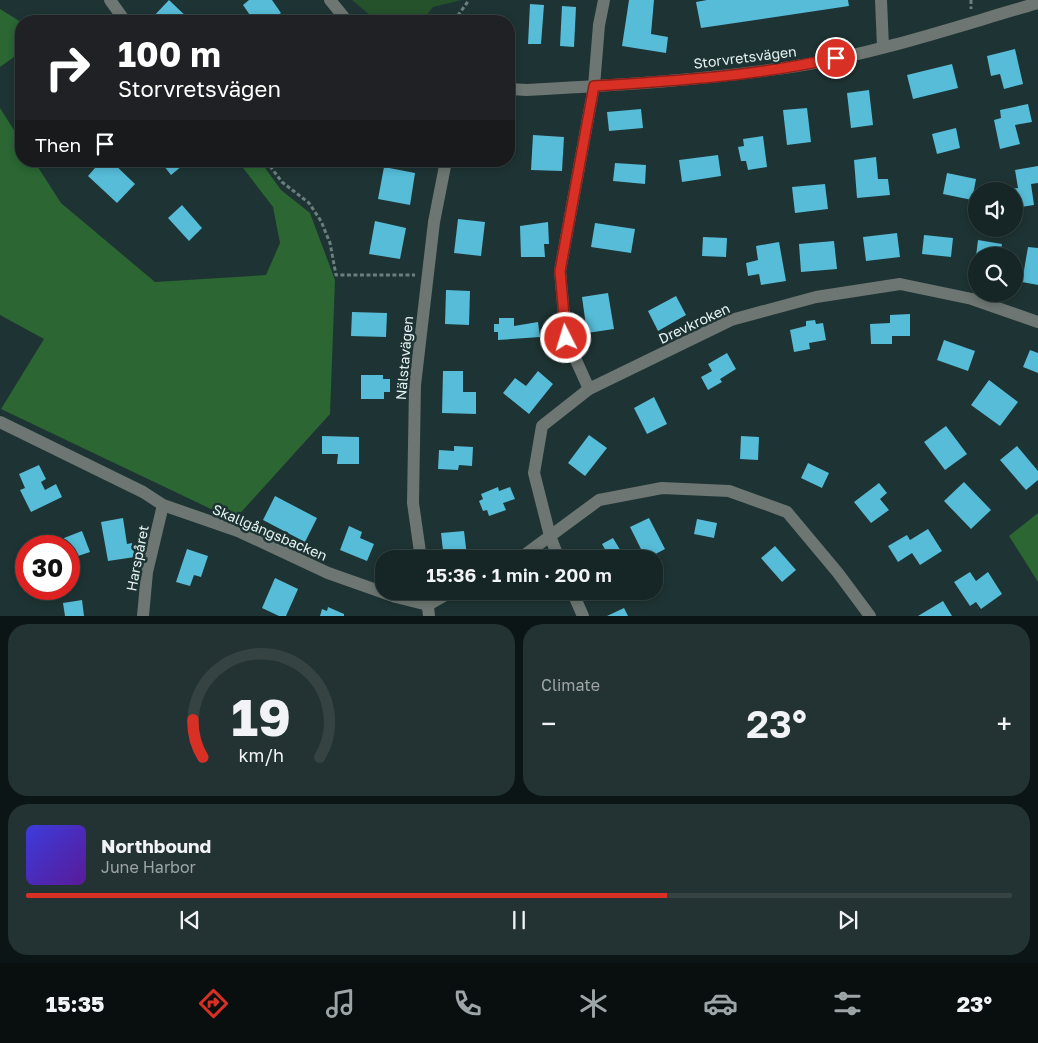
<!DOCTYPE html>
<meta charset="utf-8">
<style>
body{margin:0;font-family:"Golos Text",sans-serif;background:#233232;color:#f1f3f6;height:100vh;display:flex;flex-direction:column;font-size:19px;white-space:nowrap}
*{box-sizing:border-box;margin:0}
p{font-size:16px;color:#9ea5a7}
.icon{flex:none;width:28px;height:28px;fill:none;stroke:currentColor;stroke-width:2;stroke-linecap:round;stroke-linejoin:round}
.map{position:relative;height:616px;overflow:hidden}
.panel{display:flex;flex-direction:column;gap:8px;padding:8px;background:#0c1515;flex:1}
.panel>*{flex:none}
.hud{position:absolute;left:15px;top:15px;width:500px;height:152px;border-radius:20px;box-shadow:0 2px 8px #0003,0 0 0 1px #354343;background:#202124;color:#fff;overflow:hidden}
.tools{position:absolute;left:968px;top:182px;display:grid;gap:10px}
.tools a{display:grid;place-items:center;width:55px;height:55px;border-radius:50%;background:#162626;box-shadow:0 2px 8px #0003,0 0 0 1px #354343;font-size:25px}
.speed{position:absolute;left:15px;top:535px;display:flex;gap:10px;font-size:25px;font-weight:700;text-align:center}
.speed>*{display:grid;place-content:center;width:65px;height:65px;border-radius:50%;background:#162626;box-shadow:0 2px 8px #0003,0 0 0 1px #354343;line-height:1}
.speed .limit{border:8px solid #d22;background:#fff;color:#111}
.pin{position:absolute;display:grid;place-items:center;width:42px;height:42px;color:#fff;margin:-21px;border:2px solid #fff;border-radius:50%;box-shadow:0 1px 5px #0007}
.me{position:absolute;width:55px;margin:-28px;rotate:355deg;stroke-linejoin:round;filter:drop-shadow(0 0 4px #0008)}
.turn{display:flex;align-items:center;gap:18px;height:105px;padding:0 20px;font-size:22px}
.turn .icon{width:65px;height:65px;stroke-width:2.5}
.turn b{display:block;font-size:35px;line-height:42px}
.then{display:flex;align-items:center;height:48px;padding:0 20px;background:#0003;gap:10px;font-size:19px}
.big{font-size:38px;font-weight:600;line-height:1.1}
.panel .card{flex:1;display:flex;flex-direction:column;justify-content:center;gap:8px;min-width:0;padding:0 18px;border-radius:20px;background:#233232}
.panel .dial{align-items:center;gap:0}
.dial svg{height:130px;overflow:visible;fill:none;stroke:#354343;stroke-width:7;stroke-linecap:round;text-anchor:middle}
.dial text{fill:#f1f3f6;stroke:none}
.song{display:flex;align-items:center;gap:15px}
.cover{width:60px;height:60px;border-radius:8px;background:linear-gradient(135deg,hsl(240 70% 55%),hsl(270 70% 35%))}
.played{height:5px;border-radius:2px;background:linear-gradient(90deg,#d93025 65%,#354343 65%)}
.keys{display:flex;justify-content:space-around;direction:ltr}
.heat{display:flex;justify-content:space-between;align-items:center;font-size:28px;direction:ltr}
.panel .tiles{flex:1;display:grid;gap:8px;grid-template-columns:1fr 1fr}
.card:last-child{grid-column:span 2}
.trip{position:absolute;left:375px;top:550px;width:288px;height:50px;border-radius:20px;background:#162626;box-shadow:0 2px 8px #0003,0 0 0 1px #354343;font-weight:600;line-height:50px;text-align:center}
.menu{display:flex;height:80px;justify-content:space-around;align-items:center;background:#090f0f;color:#9ea5a7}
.menu .icon{width:35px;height:35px}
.menu .active{color:#d93025}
.menu b{font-size:22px;color:#f1f3f6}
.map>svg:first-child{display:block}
.green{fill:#25522a}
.forest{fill:#2b6633}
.building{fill:#56bcd8}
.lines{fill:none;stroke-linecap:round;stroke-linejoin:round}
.path{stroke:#6c7e7e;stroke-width:3;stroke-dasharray:4 2.5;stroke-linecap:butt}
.minor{stroke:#6d7672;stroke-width:12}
.route-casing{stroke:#8d1f18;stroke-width:12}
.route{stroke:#d93025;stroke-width:9}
.labels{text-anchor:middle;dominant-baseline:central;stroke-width:5;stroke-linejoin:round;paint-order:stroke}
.street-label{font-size:14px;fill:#e6f3f2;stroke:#1e3333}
</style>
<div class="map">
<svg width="1038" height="616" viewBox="0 0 1038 616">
<rect width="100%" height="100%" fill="#1e3333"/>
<polygon class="green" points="352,0 462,0 433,7 422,21 377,21"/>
<g class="forest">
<polygon points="0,9 21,22 21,52 0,67"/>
<polygon points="0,108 21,141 21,161 34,161 61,203 155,282 266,275 280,243 273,207 240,164 241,161 260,161 281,190 310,213 335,280 330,414 234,520 1,409 44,339 0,315"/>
<polygon points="1038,513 1038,582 1009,536"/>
</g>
<g class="building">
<polygon points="169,0 191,21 153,21 151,19"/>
<polygon points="249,0 272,0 281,13 269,21 254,21 243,5"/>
<polygon points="629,0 654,0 651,34 668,37 666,53 622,46"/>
<polygon points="707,0 848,0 849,6 701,28 696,2"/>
<polygon points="530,4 544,5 541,44 528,44"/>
<polygon points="562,6 576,7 574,47 560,46"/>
<polygon points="1015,49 1023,84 1004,89 1000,74 991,76 987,56"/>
<polygon points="952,64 958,88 913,99 907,75"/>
<polygon points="869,90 873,125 851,128 847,93"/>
<polygon points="1028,104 1032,122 1015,125 1020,144 1000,149 994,120 1001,118 1000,110"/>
<polygon points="807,108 811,142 787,145 783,110"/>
<polygon points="641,109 643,128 609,131 607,112"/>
<polygon points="956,128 960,148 937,154 932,134"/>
<polygon points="533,135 564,137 562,171 531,170"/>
<polygon points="763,136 767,167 748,170 746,161 741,161 738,147 744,146 743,139"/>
<polygon points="718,155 721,176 682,182 679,160"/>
<polygon points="876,157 878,179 888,179 890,195 857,198 854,160"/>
<polygon points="101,161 111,161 135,184 117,203 88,176"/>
<polygon points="160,161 188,161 171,175"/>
<polygon points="482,161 501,161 499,167"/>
<polygon points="615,163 646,165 645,184 613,181"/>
<polygon points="1038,166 1038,183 1031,184 1034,205 1014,208 1014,191 1010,189 1018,188 1015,170"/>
<polygon points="384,167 415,173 410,205 378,199"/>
<polygon points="947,173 976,179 972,200 943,194"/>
<polygon points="825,184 828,209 795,213 792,187"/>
<polygon points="182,205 202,228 189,241 168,218"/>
<polygon points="458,219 485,222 481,256 454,253"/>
<polygon points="375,221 406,228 400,259 369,254"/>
<polygon points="548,222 549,244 544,244 545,257 521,257 520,226"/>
<polygon points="595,223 635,229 631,253 591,247"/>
<polygon points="897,233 900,257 866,261 863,237"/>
<polygon points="924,235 953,238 951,257 922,254"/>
<polygon points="703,237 727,238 726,257 702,256"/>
<polygon points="978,240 1002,244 1000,256 976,256"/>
<polygon points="834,241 837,269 801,272 799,244"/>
<polygon points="779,242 786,281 761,285 759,274 748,276 746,263 758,260 756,246"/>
<polygon points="1028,247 1038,248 1038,285 1022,282"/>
<polygon points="446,290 470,291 469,325 445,324"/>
<polygon points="608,293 614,329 587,333 582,297"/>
<polygon points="676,296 686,315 658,331 648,311"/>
<polygon points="352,312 387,313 386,337 351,336"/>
<polygon points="910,314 910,336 892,336 892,344 871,344 870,324 890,323 890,315"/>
<polygon points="499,318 514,318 514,326 538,322 540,337 498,340 498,332 494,332 494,324 499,324"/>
<polygon points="815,320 816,324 823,323 826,340 809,343 810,349 794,352 790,330 806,326 806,321"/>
<polygon points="944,340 975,351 968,371 937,360"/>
<polygon points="1030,350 1038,353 1038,373 1023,367"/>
<polygon points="727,353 736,369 720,379 722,382 708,390 701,377 712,371 708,364"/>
<polygon points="443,371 463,371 463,392 476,392 476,414 442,413"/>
<polygon points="538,371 553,384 529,414 503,393 515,378 526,386"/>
<polygon points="361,375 383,375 383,379 390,379 390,392 384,392 384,399 361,399"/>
<polygon points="989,380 1018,402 1000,426 971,405"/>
<polygon points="654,397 667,424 647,434 634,408"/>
<polygon points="946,426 967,454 945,470 924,442"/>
<polygon points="589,435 607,448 585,476 568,463"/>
<polygon points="322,436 359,437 359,464 337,464 338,454 322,454"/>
<polygon points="741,436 759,437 758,460 740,459"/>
<polygon points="454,446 473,447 472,466 459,465 458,470 438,469 439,450 454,451"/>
<polygon points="1017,446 1038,471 1038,480 1026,490 1000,460"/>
<polygon points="808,463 829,473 822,488 801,478"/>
<polygon points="39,465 46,479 41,482 45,490 56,484 62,497 31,512 20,490 25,488 19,474"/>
<polygon points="964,482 991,510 971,529 944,501"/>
<polygon points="879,483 887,493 880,499 889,510 871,523 854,502"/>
<polygon points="498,487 499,491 510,487 515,499 503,503 506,510 489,516 487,510 483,511 479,501 483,499 481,494"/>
<polygon points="275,496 317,518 305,542 263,520"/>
<polygon points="123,518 127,544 132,543 135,557 108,561 101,522"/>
<polygon points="649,518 665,549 646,559 630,527"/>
<polygon points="697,519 717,523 714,538 694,534"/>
<polygon points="349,526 362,532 360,538 374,544 367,561 340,550"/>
<polygon points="928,529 942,551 920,565 912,553 898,562 888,546 907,535 910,540"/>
<polygon points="82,531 90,552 72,558 64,538"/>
<polygon points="464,531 467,556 444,559 441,533"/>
<polygon points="613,538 625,558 595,559 594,557 606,551 602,544"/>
<polygon points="775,546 796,570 782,582 761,558"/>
<polygon points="187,549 208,556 201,577 194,575 190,586 176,582"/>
<polygon points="970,572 976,581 988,572 1002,594 981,609 976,602 970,606 954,582"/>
<polygon points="275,578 298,589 286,616 279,616 262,608"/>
<polygon points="82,600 84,616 65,616 63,603"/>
<polygon points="943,601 952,616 918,616"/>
<polygon points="328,607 344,614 344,616 320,616 322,609 327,611"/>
<polygon points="624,608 628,616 607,616"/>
</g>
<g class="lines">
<g class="path">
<polyline points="971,0 971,9"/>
<polyline points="454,21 469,0"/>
<polyline points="266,161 282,182 309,203 321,221 330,243 336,275 415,275"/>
</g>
<g class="minor">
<polyline points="110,0 125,21"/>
<polyline points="330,0 347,21"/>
<polyline points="881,0 883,47"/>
<path d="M509,89L527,90C619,85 711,80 803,65C882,52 961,25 1038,3"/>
<polyline points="589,389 566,338 560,271 594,86 599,25 604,0"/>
<polyline points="0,422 143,492 163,505 238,531 328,573 396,597 428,605 452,591"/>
<polyline points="421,559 413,503 415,385 434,222 446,161"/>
<polyline points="519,559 599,500 662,488 729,491 787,512 838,573 870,616"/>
<polyline points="559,559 550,536 534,473 542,426 589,389 731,320 816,297 900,284 972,299 1038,322"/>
<polyline points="426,591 429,616"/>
<polyline points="572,591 583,616"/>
<polyline points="143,616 147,572 163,505"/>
</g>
</g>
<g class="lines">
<defs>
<path id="route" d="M566,338L560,271L594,86C675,81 756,76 836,58"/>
</defs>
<use href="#route" class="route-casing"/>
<use href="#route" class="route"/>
</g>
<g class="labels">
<g class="street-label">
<text transform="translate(745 57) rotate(-7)">Storvretsvägen</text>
<text transform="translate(694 323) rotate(-25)">Drevkroken</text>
<text transform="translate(404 358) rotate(-85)">Nälstavägen</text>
<text transform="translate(270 532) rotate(23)">Skallgångsbacken</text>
<text transform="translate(137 558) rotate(-79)">Harspåret</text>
</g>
</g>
</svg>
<div class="tools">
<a><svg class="icon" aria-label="sound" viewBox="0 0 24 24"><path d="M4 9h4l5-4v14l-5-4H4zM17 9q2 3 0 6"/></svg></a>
<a><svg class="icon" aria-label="search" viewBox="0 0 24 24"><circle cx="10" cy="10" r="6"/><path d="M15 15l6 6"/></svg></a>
</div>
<div class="speed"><div class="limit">30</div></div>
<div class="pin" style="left:836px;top:58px;background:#d93025"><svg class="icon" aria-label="arrive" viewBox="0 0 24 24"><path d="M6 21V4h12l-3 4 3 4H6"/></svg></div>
<svg class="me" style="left:566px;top:338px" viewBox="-20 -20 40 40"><circle r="17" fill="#d93025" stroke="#fff" stroke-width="3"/><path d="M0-11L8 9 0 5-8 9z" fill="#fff"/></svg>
<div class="trip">15:36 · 1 min · 200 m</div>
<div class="hud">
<div class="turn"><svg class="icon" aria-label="right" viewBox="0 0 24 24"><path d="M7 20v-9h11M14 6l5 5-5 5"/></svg><div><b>100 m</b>Storvretsvägen</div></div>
<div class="then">Then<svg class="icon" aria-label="arrive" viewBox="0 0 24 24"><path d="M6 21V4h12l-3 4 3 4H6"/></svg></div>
</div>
</div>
<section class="panel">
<div class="tiles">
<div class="card dial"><svg viewBox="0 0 100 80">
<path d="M14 69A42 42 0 1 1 86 69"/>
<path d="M14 69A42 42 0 0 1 8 46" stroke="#d93025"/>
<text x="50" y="56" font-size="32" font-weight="700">19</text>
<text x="50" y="72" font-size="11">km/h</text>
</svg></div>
<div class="card"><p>Climate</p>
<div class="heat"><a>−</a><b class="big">23°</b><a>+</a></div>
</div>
<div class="card">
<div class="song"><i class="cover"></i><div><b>Northbound</b><p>June Harbor</p></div></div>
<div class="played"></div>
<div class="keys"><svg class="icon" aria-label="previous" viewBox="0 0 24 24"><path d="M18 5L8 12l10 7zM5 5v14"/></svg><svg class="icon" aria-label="pause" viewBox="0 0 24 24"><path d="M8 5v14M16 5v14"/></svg><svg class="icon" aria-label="next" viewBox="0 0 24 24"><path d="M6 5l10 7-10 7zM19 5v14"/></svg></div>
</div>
</div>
</section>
<nav class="menu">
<b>15:35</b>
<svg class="icon active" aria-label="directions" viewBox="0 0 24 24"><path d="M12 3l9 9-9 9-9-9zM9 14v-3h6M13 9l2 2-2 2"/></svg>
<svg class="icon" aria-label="music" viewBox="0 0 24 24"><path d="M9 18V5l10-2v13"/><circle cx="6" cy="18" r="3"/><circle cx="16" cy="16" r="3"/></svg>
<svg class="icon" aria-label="phone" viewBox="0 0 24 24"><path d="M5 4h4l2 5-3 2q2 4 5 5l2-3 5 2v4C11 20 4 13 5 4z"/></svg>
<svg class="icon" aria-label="climate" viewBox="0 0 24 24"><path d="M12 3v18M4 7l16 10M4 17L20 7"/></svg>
<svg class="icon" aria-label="car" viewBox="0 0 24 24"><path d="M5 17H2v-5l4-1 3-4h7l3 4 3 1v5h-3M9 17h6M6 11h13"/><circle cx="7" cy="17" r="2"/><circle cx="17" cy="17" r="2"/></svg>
<svg class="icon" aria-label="filters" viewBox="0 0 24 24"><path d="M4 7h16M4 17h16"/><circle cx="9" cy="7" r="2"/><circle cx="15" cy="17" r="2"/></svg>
<b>23°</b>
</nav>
